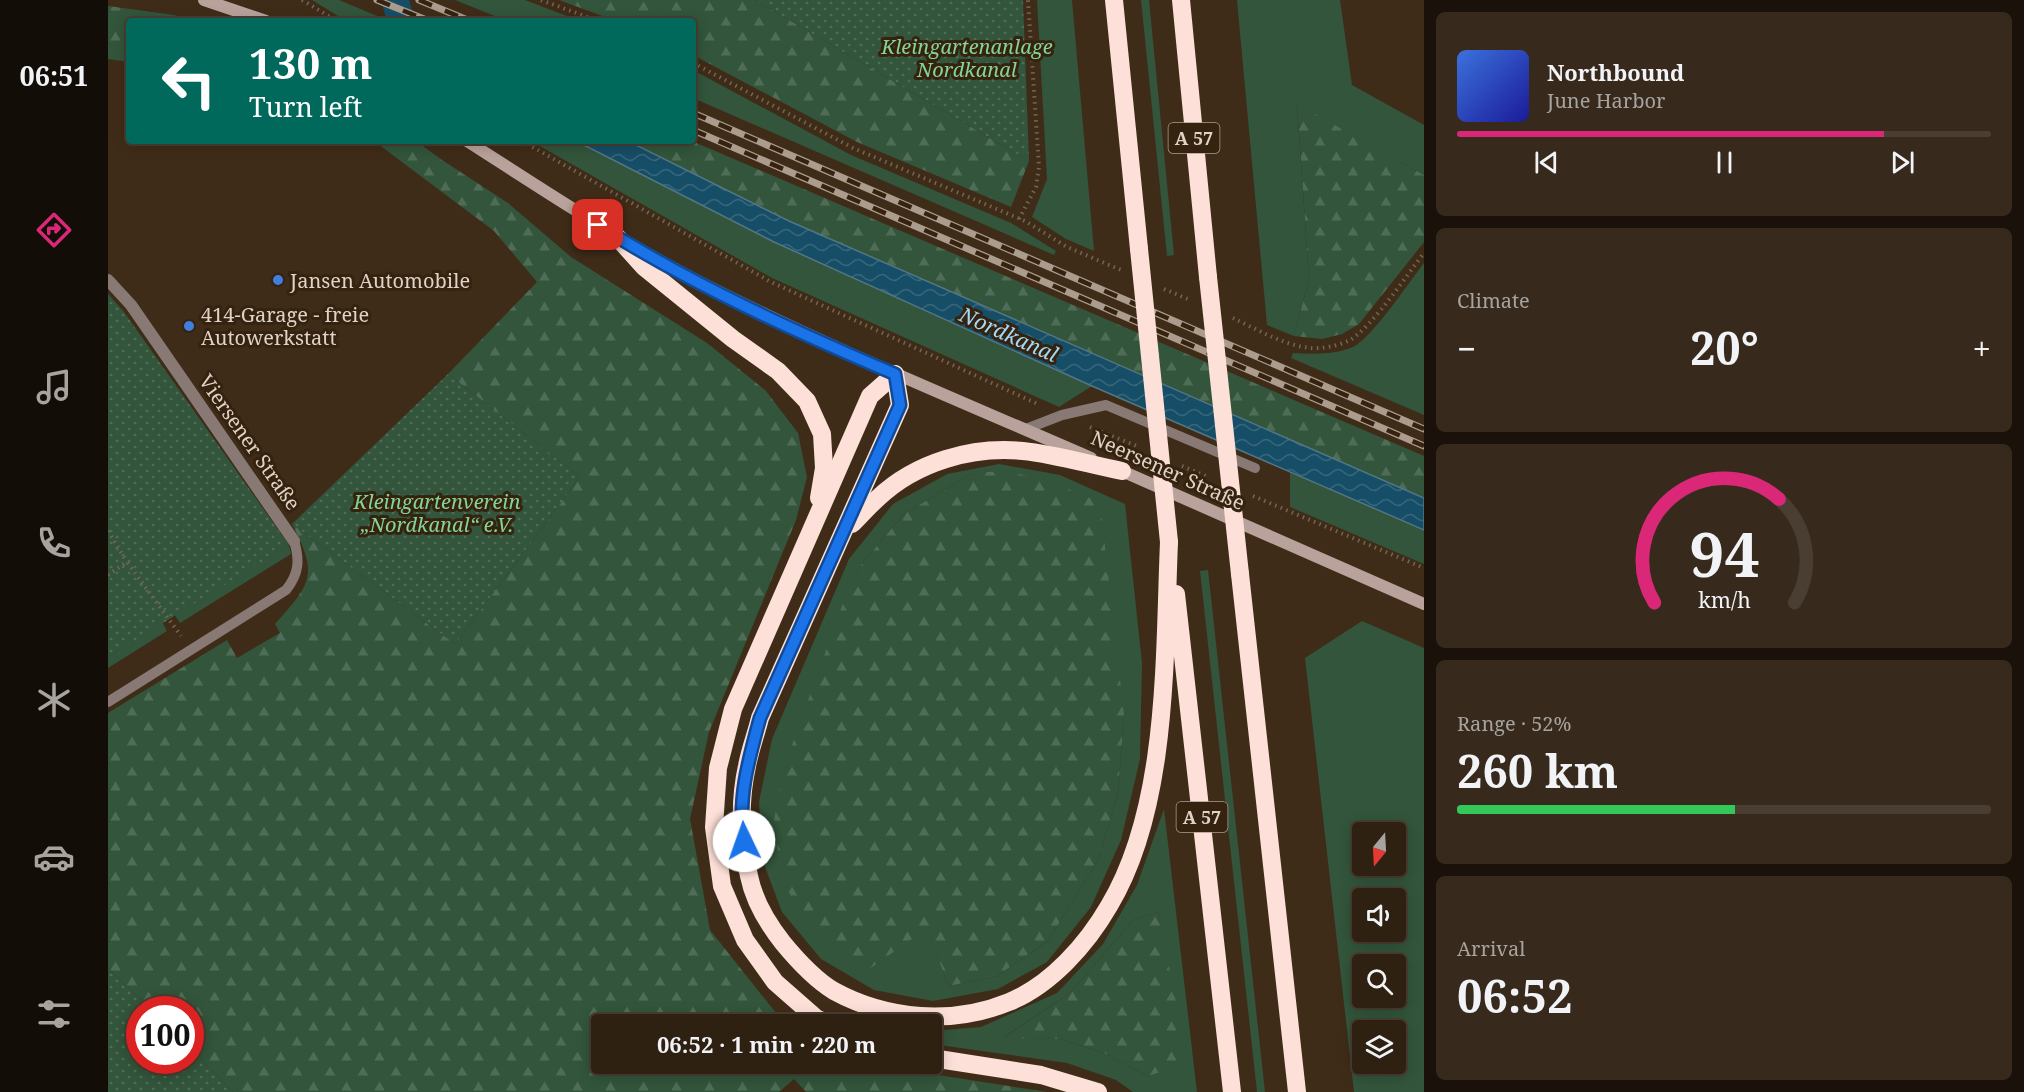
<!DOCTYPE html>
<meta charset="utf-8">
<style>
body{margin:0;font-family:"Noto Serif",serif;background:#37291b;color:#f1f3f6;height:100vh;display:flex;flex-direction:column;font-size:22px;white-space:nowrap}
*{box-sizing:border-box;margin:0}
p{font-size:20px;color:#a7a39f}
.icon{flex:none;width:33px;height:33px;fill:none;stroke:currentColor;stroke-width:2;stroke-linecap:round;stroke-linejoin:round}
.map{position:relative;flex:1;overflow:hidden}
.details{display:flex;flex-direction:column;gap:12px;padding:12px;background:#1a120a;width:600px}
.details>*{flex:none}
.banner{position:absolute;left:18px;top:18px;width:570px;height:126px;border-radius:6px;box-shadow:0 3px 15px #0003,0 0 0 2px #4a3e32;background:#00695c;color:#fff;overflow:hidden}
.needle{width:39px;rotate:198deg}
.controls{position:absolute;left:1244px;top:822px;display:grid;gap:12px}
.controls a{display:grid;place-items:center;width:54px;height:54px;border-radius:6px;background:#2f2112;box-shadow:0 3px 15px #0003,0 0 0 2px #4a3e32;font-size:30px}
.speed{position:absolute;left:18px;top:996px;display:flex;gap:12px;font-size:30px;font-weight:700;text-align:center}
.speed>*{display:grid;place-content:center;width:78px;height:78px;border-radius:50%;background:#2f2112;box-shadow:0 3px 15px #0003,0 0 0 2px #4a3e32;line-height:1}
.speed .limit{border:9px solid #d22;background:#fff;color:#111}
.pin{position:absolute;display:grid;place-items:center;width:51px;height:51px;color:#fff;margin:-26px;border-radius:12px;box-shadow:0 3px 9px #0006}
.me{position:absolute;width:66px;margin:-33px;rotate:357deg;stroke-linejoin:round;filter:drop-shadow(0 0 4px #0008)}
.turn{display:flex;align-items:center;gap:21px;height:126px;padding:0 24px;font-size:27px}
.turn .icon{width:78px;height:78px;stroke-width:2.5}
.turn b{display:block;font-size:42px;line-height:51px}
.big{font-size:45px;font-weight:700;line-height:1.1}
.details .tile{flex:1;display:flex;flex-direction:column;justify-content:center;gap:9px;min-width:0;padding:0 21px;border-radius:9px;background:#37291b}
.details .dial{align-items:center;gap:0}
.dial svg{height:156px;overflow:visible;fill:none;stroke:#4a3e32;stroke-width:7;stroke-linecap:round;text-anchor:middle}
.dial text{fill:#f1f3f6;stroke:none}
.song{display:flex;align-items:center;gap:18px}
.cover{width:72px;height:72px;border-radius:9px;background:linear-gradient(135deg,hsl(220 70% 55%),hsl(240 70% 35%))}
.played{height:6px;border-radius:3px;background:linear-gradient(90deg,#db2777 80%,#4a3e32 80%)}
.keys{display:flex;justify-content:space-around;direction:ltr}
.heat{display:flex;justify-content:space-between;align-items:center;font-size:33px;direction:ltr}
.charge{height:9px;border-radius:4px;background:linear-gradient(90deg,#34c759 52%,#4a3e32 0)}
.trip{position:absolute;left:483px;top:1014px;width:351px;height:60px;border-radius:6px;background:#2f2112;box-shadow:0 3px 15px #0003,0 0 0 2px #4a3e32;font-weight:700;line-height:60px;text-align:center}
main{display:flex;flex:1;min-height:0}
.menu{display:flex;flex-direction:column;width:108px;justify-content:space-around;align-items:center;background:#130d07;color:#a7a39f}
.menu .icon{width:42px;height:42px}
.menu .active{color:#db2777}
.menu b{font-size:27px;color:#f1f3f6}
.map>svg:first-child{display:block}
.grass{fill:#32553b;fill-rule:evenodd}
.forest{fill:url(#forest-firs)}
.garden{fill:url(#garden-dots)}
.water{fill:url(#water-waves);stroke:#537684;stroke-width:1.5}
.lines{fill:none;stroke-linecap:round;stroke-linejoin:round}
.canal{stroke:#174e67;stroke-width:27}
.path{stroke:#766554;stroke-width:4;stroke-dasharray:1.5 4.5;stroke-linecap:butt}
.lane{stroke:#887975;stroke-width:10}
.street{stroke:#887975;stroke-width:12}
.secondary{stroke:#b9a29b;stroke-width:12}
.highway{stroke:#fde0d7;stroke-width:18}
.rail-casing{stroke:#ab9c8e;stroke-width:7}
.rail{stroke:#35220f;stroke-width:4.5;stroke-dasharray:14;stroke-linecap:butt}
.highway-bridge{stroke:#fde0d7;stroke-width:18}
.route-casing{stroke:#114b97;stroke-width:15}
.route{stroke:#1a73e8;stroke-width:10}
.shop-dot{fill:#3f7fe0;stroke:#35220f;stroke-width:2}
.labels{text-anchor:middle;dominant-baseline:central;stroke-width:6;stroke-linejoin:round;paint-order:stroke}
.shield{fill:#35220f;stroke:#ac9d90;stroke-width:1.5}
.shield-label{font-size:18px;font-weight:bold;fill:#dfd2c7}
.park-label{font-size:20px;font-style:italic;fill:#83d497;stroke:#35220f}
.poi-label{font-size:20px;fill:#dfd2c7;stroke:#35220f;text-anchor:start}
.street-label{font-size:20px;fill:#dfd2c7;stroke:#35220f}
.water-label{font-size:21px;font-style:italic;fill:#a1d9f6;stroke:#35220f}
</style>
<main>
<nav class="menu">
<b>06:51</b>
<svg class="icon active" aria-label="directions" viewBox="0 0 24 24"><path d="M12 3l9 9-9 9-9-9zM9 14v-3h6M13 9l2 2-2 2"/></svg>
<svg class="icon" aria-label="music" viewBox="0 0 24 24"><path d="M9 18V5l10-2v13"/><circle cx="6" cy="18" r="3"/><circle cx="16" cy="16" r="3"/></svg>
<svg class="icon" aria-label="phone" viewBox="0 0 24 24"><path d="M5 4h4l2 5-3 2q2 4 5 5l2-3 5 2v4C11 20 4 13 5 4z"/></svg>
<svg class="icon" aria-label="climate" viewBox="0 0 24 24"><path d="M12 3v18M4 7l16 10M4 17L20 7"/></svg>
<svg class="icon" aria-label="car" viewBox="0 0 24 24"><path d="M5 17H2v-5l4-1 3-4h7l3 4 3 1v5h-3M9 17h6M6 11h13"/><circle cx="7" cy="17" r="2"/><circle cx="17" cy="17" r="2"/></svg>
<svg class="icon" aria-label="filters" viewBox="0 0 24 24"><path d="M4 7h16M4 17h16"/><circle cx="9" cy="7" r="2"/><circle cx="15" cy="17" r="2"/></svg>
</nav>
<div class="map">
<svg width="1316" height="1092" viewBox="0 0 1316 1092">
<defs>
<pattern id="forest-firs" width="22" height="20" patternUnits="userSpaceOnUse" patternTransform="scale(1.5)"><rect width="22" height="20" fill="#32553b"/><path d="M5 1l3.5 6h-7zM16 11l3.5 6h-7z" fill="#4f6d56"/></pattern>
<pattern id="garden-dots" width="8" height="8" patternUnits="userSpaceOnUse" patternTransform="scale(1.5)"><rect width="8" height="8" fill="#32553b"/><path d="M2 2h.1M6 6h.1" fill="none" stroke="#4f6d56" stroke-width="1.8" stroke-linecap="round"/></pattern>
<pattern id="water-waves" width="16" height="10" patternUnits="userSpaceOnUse" patternTransform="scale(1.5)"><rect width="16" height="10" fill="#174e67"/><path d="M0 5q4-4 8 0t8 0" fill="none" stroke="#38677b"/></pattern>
</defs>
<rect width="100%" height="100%" fill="#3f2c18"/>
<g class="grass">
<polygon points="204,0 231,0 274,18 276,21 238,21"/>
<polygon points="347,0 417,0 472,21 399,21"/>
<polygon points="929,0 964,0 986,251 958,239 924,217 939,179"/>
<polygon points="1033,0 1041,0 1066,255 1059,256"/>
<polygon points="1129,0 1232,0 1244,85 1316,125 1316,175 1189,105 1201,279 1186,336 1159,325"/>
<polygon points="585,70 743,155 903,223 948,251 946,255 585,98"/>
<polygon points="423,141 468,141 666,242 984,386 951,407 664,278"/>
<path d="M1316,263V415L1183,358L1185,353C1205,354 1226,355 1245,347C1264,338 1301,282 1316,263Z"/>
<path d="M891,464L952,475L1017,504L1034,663L1032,759L1013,840L983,907L939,962L890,989L825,1001L766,990L713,959L674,912L654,859L651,802L664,739L741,559L785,504L839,474ZM865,473L1016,715L1010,793L990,860L940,941L889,976L841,986L818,928L746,573L796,514Z"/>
<polygon points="1182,472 1316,530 1316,564 1182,507"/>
<polygon points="181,545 183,554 72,623 66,614"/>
<polygon points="1100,570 1157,1092 1149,1092 1092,571"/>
<path d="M1254,621L1316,648V1092H1246L1197,658ZM1254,832H1287V866H1254ZM1254,898H1287V932H1254ZM1254,964H1287V998H1254ZM1254,1030H1287V1064H1254Z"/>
<polygon points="54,622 59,631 0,668 0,657"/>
<path d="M1056,809L1089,1092H1025L1008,1080L959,1063L824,1044V1031L873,1027L949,993L995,944L1029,885ZM1050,912L1055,943L1040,1076L996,1053L952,1039L896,1037L962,993L1025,920Z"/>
</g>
<g class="forest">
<polygon points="451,0 647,0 921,161 903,207 749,142 585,55 585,21 508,21"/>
<polygon points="0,6 66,15 85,21 21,21 21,62 0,59"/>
<polygon points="1189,104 1316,175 1316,242 1251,324 1234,334 1214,339 1186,336 1201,279"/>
<path d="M266,141H308L334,160L400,203L463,257L599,343L658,391L690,433L699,477L688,520L601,732L582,819L602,930L672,1018L685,1024H494V1064H760L939,1092H698L686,1079L671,1092H125L83,1049L82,1010L42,1009L0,968V713L119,640L129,658L172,633L167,624C203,584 211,575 184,524L347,644L472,477L340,374L429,282L386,231Z"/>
<polygon points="520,141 584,141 1316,456 1316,498 681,221"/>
<polygon points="896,471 935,479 992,502 1016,715 1010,793 990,860 940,941 889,976 841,986 818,929 760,970 719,947 688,910 672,869 666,821 675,770 746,573 796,514 865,473"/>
<polygon points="1050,912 1069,1007 1068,1067 1040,1076 996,1053 952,1039 895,1038 962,993 1025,920"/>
</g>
<g class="garden">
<polygon points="647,0 915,0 921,161"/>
<polygon points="0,294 16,312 181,545 0,657"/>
<polygon points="340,374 472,477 347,644 184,524"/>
<polygon points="0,968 42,1009 32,1010 32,1060 82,1060 83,1049 125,1092 0,1092"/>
</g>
<polygon class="water" points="468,141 520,141 681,221 1316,498 1316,530 984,386 666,242"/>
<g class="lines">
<polyline class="canal" points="287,0 293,21"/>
<g class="path">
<polyline points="194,0 229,21"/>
<polyline points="433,0 490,21"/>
<polyline points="585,63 745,148 917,221 959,247 1013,270"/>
<polyline points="414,141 663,282 932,405"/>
<polyline points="911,219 928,187 931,167 920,0"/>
<polyline points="1056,289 1082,300"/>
<path d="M1125,318C1148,329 1175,345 1202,348C1214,349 1230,346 1242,340C1265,326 1298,276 1316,253"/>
<polyline points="982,427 1031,447"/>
<polyline points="1074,466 1100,477"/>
<polyline points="1145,496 1316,568"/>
<polyline points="0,531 19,562"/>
<polyline points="0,575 19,562 73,636"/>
</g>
<g class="lane">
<polyline points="918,429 954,415 998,405 1147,468"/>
<path d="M0,702L178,590C191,574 192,560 186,541"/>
</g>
<polyline class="street" points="0,280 23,305 186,541"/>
<g class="secondary">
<polyline points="96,0 158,21"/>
<path d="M359,141C434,189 509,239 588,280C717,346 850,400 983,458"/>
<polyline points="1007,468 1316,604"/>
</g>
<g class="highway">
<polyline points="1006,0 1031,249"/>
<polyline points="1073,0 1100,277"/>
<polyline points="509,237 536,267 625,339 670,371 699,401 714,434 716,468 711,498"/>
<path d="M787,374L792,405L652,718C648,734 642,750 639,766C631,802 633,841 641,876C646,901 660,924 675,943C689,960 706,979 726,991C779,1020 845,1025 901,1002C943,985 979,944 1001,906C1061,806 1056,656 1061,542"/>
<path d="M744,524C753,515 761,506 770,498C808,462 864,446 915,451C946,454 983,465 1014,471"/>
<polyline points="1132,574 1189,1092"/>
<polyline points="1068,594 1124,1092"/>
<polyline points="720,1024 708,1018 667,982 637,940 614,886 606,827 610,768 625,709 762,396 787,374"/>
<polyline points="824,1058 933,1075 990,1092"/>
</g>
<defs>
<g id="rail">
<polyline points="269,0 321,21"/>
<polyline points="311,0 362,21"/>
<polyline points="585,113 1316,429"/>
<polyline points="585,130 1316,446"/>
</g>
</defs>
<use href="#rail" class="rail-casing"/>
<use href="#rail" class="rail"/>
<g class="highway-bridge">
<polyline points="1031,249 1061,542"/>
<polyline points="1100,277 1132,574"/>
</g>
</g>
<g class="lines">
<defs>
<path id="route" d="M490,225C583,284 686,331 787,374L792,405L652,718C641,758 629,799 636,841"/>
</defs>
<use href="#route" class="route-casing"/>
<use href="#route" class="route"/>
</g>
<g class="shop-dot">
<circle cx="170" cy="280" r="6"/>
<circle cx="81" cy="326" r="6"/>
</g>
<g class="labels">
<g class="shield">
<rect x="1060.5" y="123" width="51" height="30" rx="4.5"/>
<rect x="1068.5" y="802" width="51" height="30" rx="4.5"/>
</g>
<g class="shield-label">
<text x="1086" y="138">A 57</text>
<text x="1094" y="817">A 57</text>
</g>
<g class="park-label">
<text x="859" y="46">Kleingartenanlage<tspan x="859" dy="23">Nordkanal</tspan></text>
<text x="329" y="501">Kleingartenverein<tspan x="329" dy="23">„Nordkanal“ e.V.</tspan></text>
</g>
<g class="poi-label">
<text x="182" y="280">Jansen Automobile</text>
<text x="93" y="314">414-Garage - freie<tspan x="93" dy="23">Autowerkstatt</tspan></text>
</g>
<g class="street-label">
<text transform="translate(142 442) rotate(55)">Viersener Straße</text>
<text transform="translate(1060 470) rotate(24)">Neersener Straße</text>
</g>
<g class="water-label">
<text transform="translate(901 334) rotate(24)">Nordkanal</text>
</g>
</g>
</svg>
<div class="controls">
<a><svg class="needle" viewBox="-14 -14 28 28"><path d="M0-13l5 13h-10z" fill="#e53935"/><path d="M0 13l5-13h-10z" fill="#a7a39f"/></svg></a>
<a><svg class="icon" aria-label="sound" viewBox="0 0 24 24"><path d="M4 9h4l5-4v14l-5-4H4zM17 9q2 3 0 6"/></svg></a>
<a><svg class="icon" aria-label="search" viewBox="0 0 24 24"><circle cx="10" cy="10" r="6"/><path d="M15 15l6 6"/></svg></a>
<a><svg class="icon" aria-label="layers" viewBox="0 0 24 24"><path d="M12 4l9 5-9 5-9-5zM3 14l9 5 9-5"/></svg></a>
</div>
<div class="speed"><div class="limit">100</div></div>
<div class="pin" style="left:490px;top:225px;background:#d93025"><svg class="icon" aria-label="arrive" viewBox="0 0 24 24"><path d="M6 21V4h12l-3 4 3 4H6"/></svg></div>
<svg class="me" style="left:636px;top:841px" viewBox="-20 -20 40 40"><circle r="19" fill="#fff"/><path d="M0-13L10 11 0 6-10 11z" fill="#1a73e8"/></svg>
<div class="trip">06:52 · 1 min · 220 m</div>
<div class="banner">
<div class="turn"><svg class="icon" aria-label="left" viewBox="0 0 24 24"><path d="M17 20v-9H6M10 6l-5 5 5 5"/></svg><div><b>130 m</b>Turn left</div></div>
</div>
</div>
<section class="details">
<div class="tile">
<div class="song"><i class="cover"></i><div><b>Northbound</b><p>June Harbor</p></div></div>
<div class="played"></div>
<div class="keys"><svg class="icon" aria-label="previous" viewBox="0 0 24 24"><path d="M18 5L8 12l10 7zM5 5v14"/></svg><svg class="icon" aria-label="pause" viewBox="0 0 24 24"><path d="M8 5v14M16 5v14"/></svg><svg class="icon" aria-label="next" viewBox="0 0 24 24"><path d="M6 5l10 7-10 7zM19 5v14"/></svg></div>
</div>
<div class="tile"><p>Climate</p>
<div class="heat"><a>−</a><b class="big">20°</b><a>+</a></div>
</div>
<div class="tile dial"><svg viewBox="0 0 100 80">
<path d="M14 69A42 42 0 1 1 86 69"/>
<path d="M14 69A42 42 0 0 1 78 16" stroke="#db2777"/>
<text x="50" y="56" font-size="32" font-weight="700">94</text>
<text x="50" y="72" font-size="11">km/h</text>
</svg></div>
<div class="tile"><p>Range · 52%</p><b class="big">260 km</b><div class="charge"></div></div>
<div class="tile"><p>Arrival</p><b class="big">06:52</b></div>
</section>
</main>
